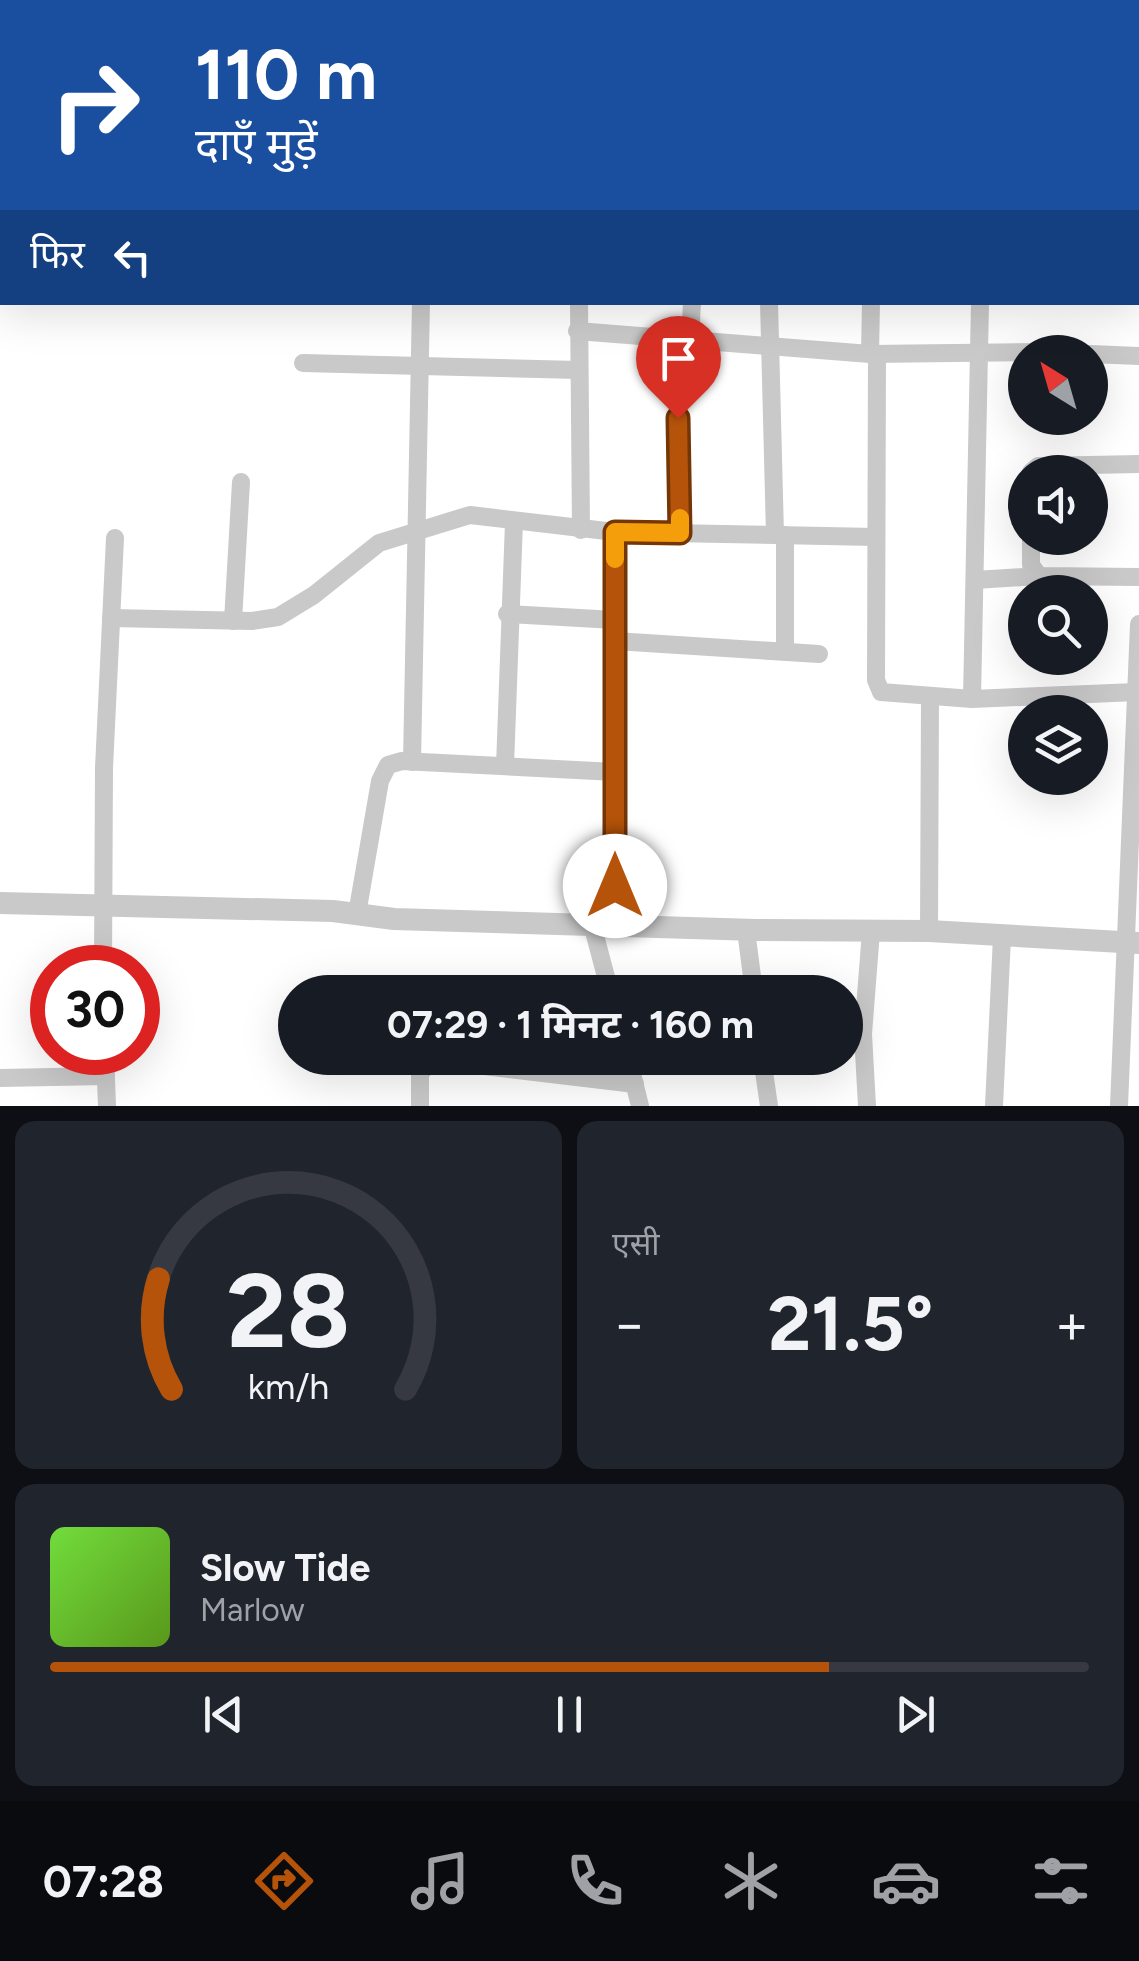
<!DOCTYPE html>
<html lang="hi">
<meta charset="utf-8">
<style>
body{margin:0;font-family:Figtree,"Noto Sans Devanagari",sans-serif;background:#20242c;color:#f1f3f6;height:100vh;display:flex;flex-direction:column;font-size:38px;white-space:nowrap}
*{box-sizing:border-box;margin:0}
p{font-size:32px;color:#9ea1a6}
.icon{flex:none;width:55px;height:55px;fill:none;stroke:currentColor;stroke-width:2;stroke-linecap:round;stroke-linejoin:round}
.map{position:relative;height:1106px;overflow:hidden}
.sheet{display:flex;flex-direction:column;gap:15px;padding:15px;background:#0d0f14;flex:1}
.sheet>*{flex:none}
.banner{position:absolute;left:0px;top:0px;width:1140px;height:305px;box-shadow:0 10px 40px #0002;background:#1a4fa0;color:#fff;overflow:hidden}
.needle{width:65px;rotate:323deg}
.fabs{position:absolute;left:1008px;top:335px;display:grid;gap:20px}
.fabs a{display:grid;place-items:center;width:100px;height:100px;border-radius:50%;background:#171b24;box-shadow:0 10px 40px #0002;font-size:50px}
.speed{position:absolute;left:30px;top:945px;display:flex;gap:20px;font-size:50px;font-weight:700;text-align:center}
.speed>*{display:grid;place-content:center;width:130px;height:130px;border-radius:50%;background:#171b24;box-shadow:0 10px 40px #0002;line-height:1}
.speed .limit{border:15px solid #d22;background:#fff;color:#111}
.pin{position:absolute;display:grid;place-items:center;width:85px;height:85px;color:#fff;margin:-102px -42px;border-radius:50% 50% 50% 0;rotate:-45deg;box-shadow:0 0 10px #0007}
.pin .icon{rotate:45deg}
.me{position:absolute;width:110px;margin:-55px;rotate:0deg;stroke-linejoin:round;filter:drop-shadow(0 0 8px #0008)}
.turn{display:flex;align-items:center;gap:35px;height:210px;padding:0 30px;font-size:45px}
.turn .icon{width:130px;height:130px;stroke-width:2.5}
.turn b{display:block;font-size:70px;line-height:85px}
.then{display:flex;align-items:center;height:95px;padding:0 30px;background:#0003;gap:20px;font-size:38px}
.big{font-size:75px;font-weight:700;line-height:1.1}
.sheet .card{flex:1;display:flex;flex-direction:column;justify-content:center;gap:15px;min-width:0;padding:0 35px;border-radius:20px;background:#20242c}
.sheet .dial{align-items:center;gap:0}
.dial svg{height:260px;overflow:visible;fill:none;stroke:#363941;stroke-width:7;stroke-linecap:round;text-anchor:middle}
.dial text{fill:#f1f3f6;stroke:none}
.song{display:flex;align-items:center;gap:30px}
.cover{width:120px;height:120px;border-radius:15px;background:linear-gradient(135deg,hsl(100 70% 55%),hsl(90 70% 35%))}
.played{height:10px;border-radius:5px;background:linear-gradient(90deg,#b45309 75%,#363941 75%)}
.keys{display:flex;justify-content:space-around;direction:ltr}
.heat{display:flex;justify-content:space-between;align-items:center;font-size:55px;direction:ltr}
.sheet .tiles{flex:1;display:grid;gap:15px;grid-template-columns:1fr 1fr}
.card:last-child{grid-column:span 2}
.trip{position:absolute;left:278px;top:975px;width:585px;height:100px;border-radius:50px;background:#171b24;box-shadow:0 10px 40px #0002;font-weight:700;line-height:100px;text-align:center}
.dock{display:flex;height:160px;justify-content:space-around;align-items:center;background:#090b0e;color:#9ea1a6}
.dock .icon{width:70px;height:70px}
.dock .selected{color:#b45309}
.dock b{font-size:45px;color:#f1f3f6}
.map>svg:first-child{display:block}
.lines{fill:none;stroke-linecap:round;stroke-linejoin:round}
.minor{stroke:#c9c9c9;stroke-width:18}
.tertiary{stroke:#c9c9c9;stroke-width:22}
.route-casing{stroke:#753606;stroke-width:25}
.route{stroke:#b45309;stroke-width:18}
.slow{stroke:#f59e0b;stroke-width:18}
</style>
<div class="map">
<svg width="1139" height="1106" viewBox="0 0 1139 1106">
<rect width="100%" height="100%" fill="#fff"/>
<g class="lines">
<g class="minor">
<polyline points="727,0 738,2"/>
<polyline points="456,2 457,0"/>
<polyline points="990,2 991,0"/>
<polyline points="1138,20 1139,16"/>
<polyline points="1138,79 1139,79"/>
<polyline points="1138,155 1139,156"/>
<polyline points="1138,292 1139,292"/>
<polyline points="579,302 581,530"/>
<polyline points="769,302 775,535"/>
<polyline points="577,331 870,354 1045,352"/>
<polyline points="677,340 680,533"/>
<polyline points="690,341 692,302"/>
<polyline points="870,354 871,302"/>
<polyline points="877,354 876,680 881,692 972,699 1136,692"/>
<polyline points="1090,354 1139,356"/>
<polyline points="303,363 578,370"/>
<polyline points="1031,472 1038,466 1139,464"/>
<polyline points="615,532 615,925"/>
<polyline points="1031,538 1031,565 1039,576 1139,577"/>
<polyline points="975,580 1039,576"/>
<polyline points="507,614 615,620"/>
<polyline points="111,618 252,621 278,617 314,595 379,543 470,515 615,532 875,537"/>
<polyline points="233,621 241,482"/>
<polyline points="615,641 819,654"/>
<polyline points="785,651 785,535"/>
<polyline points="972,699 980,302"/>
<polyline points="412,762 421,302"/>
<polyline points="505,766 514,522"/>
<polyline points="357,914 380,781 388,765 402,761 615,772"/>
<polyline points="592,924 610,992"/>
<polyline points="746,930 754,992"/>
<polyline points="929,931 930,699"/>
<polyline points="103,968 104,768 115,538"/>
<polyline points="105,1052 107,1106"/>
<polyline points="628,1058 640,1106"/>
<polyline points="762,1058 769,1106"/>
<polyline points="0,1078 106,1076"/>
<polyline points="420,1106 420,1073 434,1060 635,1084"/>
<polyline points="867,1106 863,1034 871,931"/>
<polyline points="994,1106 1002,937"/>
<polyline points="1119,1106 1139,624"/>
</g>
<polyline class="tertiary" points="0,903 333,911 394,919 756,930 929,931 1139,943"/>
</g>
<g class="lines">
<defs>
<polyline id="route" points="615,886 615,532 680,533 678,418"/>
</defs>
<use href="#route" class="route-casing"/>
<use href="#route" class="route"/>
<polyline class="slow" points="615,559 615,532 680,533 680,518"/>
</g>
</svg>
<div class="fabs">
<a><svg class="needle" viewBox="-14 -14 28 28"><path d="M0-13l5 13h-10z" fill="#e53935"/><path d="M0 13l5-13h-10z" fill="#9ea1a6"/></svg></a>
<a><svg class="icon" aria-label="sound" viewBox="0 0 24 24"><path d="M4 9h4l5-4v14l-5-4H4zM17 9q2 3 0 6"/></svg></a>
<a><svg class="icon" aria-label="search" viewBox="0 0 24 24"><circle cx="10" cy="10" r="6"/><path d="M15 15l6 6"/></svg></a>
<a><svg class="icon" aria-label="layers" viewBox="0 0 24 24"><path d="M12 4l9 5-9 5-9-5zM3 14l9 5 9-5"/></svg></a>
</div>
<div class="speed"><div class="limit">30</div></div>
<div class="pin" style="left:678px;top:418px;background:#d93025"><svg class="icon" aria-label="arrive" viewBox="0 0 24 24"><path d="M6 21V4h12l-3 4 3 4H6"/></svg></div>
<svg class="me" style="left:615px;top:886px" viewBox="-20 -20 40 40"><circle r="19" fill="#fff"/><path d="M0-13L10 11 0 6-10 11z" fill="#b45309"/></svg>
<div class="trip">07:29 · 1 मिनट · 160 m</div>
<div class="banner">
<div class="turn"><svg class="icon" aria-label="right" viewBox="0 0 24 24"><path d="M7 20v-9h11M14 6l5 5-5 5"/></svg><div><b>110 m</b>दाएँ मुड़ें</div></div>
<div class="then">फिर<svg class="icon" aria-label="left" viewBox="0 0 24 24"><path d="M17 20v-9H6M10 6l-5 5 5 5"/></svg></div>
</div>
</div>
<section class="sheet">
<div class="tiles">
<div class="card dial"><svg viewBox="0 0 100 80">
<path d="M14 69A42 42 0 1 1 86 69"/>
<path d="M14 69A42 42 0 0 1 10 35" stroke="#b45309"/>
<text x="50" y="56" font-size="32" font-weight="700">28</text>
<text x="50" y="72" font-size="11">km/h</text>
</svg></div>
<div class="card"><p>एसी</p>
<div class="heat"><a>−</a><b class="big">21.5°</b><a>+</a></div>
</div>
<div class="card">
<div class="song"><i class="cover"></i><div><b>Slow Tide</b><p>Marlow</p></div></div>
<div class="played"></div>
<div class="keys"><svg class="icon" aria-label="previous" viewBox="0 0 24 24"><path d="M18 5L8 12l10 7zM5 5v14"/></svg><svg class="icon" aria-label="pause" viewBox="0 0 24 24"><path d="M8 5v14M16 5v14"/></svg><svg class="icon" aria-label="next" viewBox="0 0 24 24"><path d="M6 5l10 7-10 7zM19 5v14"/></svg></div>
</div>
</div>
</section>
<nav class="dock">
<b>07:28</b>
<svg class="icon selected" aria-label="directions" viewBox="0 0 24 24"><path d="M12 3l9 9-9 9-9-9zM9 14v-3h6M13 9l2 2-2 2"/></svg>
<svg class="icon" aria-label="music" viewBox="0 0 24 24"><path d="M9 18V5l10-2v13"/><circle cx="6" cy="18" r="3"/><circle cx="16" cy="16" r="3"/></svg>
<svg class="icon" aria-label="phone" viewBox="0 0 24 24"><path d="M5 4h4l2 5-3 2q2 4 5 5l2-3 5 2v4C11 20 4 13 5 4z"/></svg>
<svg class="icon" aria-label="climate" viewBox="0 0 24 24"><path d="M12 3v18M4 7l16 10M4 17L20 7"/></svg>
<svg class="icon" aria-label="car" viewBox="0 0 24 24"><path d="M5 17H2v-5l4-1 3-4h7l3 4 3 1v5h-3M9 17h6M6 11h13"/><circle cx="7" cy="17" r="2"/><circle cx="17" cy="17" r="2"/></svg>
<svg class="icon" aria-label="filters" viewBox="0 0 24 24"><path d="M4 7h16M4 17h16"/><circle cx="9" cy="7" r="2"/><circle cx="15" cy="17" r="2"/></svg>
</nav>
